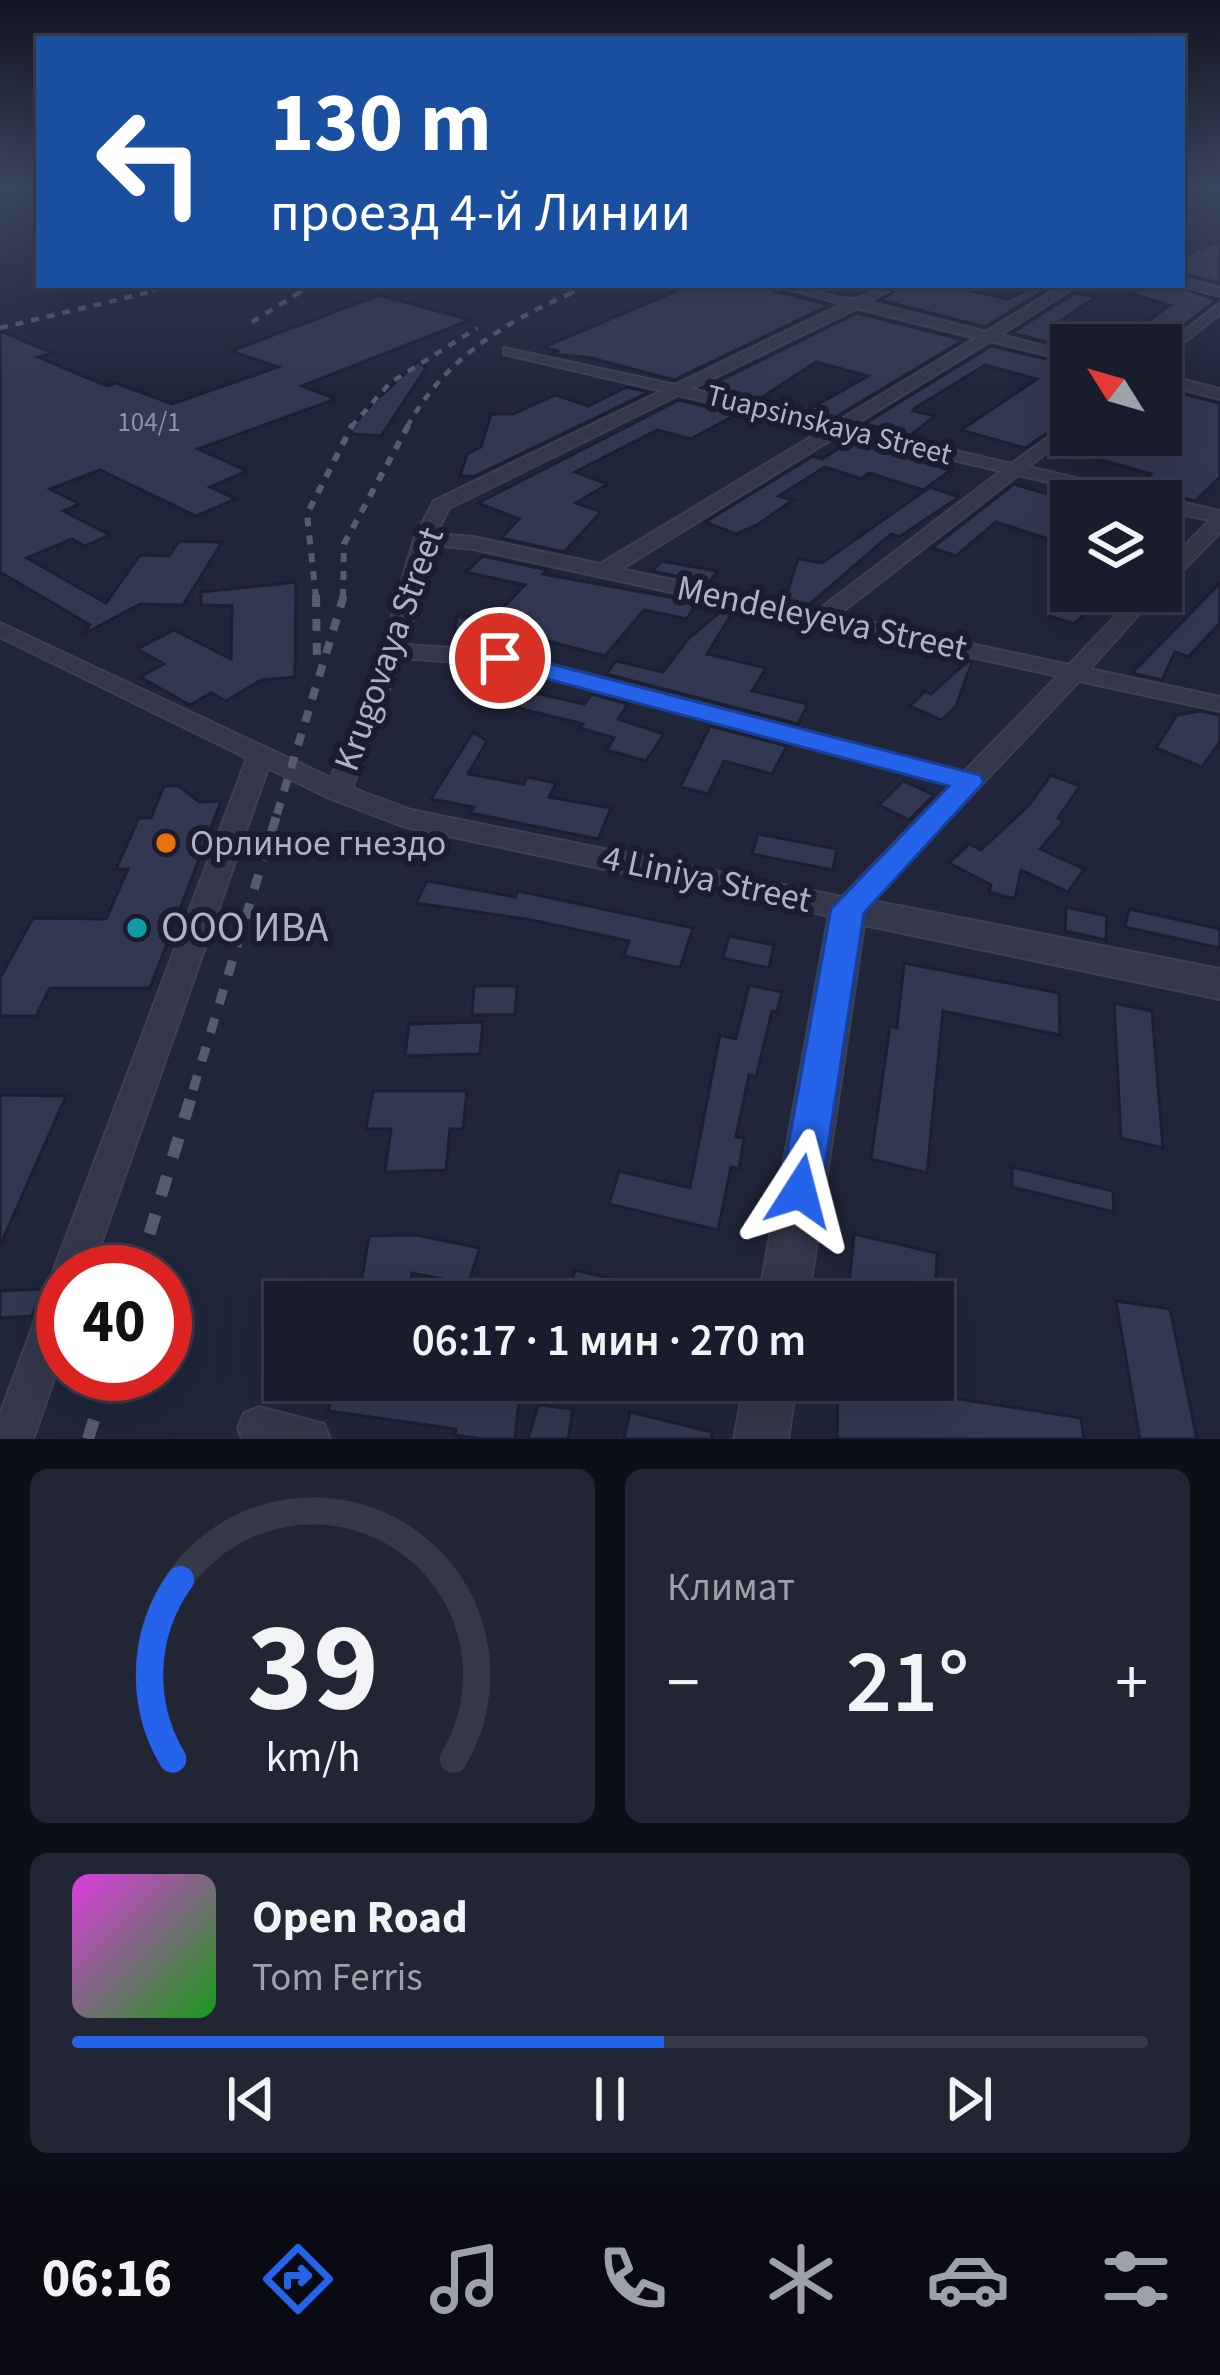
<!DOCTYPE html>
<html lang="ru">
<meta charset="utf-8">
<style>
body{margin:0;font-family:"Source Sans 3",sans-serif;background:#212534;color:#f1f3f6;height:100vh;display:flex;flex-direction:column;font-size:45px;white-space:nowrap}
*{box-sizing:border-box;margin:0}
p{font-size:39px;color:#9fa1a9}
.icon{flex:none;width:66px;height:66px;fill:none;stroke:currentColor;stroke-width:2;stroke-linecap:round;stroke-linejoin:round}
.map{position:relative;height:1439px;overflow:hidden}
.drawer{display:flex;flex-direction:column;gap:30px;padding:30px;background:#0d0f18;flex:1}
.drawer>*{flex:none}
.hud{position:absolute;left:36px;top:36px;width:1149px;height:252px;border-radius:0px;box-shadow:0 12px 48px #0002,0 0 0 3px #363a48;background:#1a4fa0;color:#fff;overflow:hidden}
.needle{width:78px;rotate:307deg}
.buttons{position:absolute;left:1050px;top:324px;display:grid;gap:24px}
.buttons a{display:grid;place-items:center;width:132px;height:132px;border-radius:0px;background:#181c2c;box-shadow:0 12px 48px #0002,0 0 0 3px #363a48;font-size:60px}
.speed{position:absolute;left:36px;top:1245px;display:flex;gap:24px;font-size:60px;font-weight:700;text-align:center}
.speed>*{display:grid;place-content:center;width:156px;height:156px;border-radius:50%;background:#181c2c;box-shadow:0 12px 48px #0002,0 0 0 3px #363a48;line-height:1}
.speed .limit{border:18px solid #d22;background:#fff;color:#111}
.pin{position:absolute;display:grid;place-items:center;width:102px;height:102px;color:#fff;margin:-51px;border:6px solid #fff;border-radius:50%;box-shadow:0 3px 12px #0007}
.me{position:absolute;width:132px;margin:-66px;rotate:9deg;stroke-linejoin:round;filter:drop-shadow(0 0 9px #0008)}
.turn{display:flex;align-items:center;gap:42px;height:252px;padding:0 36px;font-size:54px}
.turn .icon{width:156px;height:156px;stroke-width:2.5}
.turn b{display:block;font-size:84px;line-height:102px}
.big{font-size:90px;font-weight:600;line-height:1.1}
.drawer .widget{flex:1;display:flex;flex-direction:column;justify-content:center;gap:18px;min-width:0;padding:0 42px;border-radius:18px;background:#212534}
.drawer .dial{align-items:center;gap:0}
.dial svg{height:312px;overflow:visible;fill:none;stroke:#363a48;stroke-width:7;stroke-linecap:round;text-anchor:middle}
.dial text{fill:#f1f3f6;stroke:none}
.song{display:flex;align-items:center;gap:36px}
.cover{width:144px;height:144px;border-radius:18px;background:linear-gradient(135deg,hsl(300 70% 55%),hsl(120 70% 35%))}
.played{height:12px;border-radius:6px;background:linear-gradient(90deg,#2563eb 55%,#363a48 55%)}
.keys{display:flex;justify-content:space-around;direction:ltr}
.heat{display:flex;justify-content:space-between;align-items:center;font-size:66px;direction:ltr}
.drawer .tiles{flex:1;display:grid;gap:30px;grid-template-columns:1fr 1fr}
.widget:last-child{grid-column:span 2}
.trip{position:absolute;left:264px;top:1281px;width:690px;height:120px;border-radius:0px;background:#181c2c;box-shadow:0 12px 48px #0002,0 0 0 3px #363a48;font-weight:600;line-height:120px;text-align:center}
.tab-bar{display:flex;height:192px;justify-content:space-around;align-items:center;background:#0a0b12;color:#9fa1a9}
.tab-bar .icon{width:84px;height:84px}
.tab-bar .current{color:#2563eb}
.tab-bar b{font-size:54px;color:#f1f3f6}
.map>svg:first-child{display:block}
.building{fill:#323851;stroke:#1c1f31;stroke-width:3}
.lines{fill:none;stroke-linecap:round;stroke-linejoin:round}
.minor-casing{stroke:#3d4154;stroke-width:4}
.tertiary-casing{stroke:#3d4154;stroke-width:4}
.minor{fill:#34384a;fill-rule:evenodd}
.tertiary{fill:#34384a;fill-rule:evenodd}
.rail-far5{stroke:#565b72;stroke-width:3;stroke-dasharray:6 6;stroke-linecap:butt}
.rail-far4{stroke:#565b72;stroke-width:4.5;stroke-dasharray:8 8;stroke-linecap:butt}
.rail-far3{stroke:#565b72;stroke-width:6;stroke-dasharray:9 9;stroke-linecap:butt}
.rail-far2{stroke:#565b72;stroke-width:8;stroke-dasharray:12 12;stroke-linecap:butt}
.rail-far1{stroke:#565b72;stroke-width:9;stroke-dasharray:15 15;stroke-linecap:butt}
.rail{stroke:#565b72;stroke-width:12;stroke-dasharray:20 20;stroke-linecap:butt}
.route{fill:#2563eb;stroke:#184099;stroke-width:3}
.food-dot{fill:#e8710a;stroke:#1a1d2f;stroke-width:4.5}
.culture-dot{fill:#0f9aa8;stroke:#1a1d2f;stroke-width:4.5}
.labels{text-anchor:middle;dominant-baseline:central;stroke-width:12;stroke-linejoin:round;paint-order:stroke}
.far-number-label{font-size:27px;fill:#8e92a8}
.far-street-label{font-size:30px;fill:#afb2c7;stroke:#1a1d2f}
.street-label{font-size:36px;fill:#afb2c7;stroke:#1a1d2f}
.poi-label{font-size:36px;fill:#afb2c7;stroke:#1a1d2f;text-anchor:start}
.near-poi-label{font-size:42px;fill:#afb2c7;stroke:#1a1d2f;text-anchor:start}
</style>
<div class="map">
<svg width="1220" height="1439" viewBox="0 0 1220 1439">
<rect width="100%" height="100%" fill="#20253a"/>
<g class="building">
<polygon points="1220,241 1220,283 1182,274 1182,256"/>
<polygon points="690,285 747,289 755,286 830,305 674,380 591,358 553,354 558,351 544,347"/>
<polygon points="903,285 946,285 1008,299 1036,285 1050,287 985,327 880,300"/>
<polygon points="1150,285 1175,285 1217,300 1159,345 1115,345 1170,305 1131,294"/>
<polygon points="1075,293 1096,297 1051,327 1071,332 1071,348 1011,333"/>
<polygon points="379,295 470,320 302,386 336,399 198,449 247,471 210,487 236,499 196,516 100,470 50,489 80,504 63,511 110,535 85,546 72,539 27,558 106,603 140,555 169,556 179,541 222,542 183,605 140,604 84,634 90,625 0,572 0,331 53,353 38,357 107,386 116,383 172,404 278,367 231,351"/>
<polygon points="857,313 964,340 834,418 806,411 868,376 816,362 758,400 704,388"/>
<polygon points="991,346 1071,365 1071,417 1025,448 961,430 1037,379 985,365 915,408 913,411 935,416 911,435 864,424"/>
<polygon points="418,361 426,368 381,436 350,434 362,414"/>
<polygon points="627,387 649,392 475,476 460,476 467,454 481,447 491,414 513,414 555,395 588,406"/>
<polygon points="1176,392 1220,403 1220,477 1195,501 1137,487 1151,474 1073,452 1064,459 1050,456 1075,435 1100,435 1161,451 1161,405"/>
<polygon points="679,400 737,414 691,439 657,430 575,472 608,484 576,503 601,512 564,552 501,538 519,519 478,503"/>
<polygon points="850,441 951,470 923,490 869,473 861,479 825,467 779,496 793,500 757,525 736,534 705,522 813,456 822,459"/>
<polygon points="1014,484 1071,501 1071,519 1048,539 996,522 956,556 932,548"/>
<polygon points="930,487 959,497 899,537 891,534 809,605 785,599 798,559 822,563"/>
<polygon points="483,556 547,570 543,574 697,602 687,619 644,610 605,656 524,635 512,649 453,644 457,617 494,617 525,585 466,572"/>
<polygon points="662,561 717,571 709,583 652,571"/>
<polygon points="296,582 295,677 261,680 226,701 211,693 190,705 140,677 164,664 137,649 174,630 231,659 232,606 201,605 201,592"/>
<polygon points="1220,583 1220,623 1188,657 1175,652 1162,680 1132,673"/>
<polygon points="1075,591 1102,597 1074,624 1049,616"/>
<polygon points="725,608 734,610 707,654 766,668 752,691 808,704 798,724 606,674 616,661 663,672 689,638"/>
<polygon points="968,661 972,662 956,706 942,720 910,706 925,691 931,694"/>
<polygon points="504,686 584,704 592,694 628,704 618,719 664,734 646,761 607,750 614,738 580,728 583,724 494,702"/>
<polygon points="1200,711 1220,715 1220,742 1202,767 1156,748 1177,715"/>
<polygon points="710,726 787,746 772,774 724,761 708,794 680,787"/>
<polygon points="473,732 487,741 468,774 524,784 527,777 556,783 549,797 611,808 598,839 470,813 474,807 431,799"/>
<polygon points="1051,775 1080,786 1058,818 1064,821 1040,849 1084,869 1068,892 1021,870 1015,899 989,892 991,885 949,863 969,844 981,850 1029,805"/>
<polygon points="903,781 934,795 909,820 879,805"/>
<polygon points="164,786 179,786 199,802 221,801 150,988 50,988 36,1016 0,1016 0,978 33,918 106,919 128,869 116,869 139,818 151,818"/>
<polygon points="758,834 837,849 833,870 752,854"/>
<polygon points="427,881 515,897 518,891 693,928 680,968 624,956 629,941 532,920 416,903"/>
<polygon points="1066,907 1107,916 1106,940 1065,931"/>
<polygon points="1129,909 1220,929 1220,948 1125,927"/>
<polygon points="729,936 774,945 769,968 723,958"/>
<polygon points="904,963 1059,993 1060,1035 943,1011 927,1173 871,1159 890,1026 897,1028"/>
<polygon points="749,985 782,992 777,1012 772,1011 756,1077 749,1075 736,1137 744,1138 739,1169 731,1167 718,1230 609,1204 619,1171 690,1188 720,1035 736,1039"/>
<polygon points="474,986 517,986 515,1015 472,1015"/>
<polygon points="1114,1003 1152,1011 1163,1148 1121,1138"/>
<polygon points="483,1022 480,1054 405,1056 409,1024"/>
<polygon points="373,1091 467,1091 463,1129 450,1129 446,1170 385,1172 391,1129 366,1129"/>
<polygon points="0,1095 66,1096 0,1246"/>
<polygon points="1012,1167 1113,1191 1114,1212 1012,1187"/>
<polygon points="854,1234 937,1253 935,1302 847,1302"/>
<polygon points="416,1235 480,1248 468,1284 412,1273 409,1302 358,1302 369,1236"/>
<polygon points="575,1270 626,1282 621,1302 566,1302"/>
<polygon points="671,1278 740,1294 740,1302 666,1302"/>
<polygon points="42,1289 32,1316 0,1318 0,1291"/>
<polygon points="1116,1301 1170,1309 1197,1439 1140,1439"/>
<polygon points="337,1380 521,1380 515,1439 483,1439 455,1435 456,1429 328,1411"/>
<polygon points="838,1380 1081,1418 1084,1439 837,1439"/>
<polygon points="538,1405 573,1409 568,1439 528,1439"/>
<polygon points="630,1412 712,1432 711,1439 624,1439"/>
</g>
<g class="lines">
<defs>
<g id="minor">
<polygon points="1182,217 1188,218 1189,220 1182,224"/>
<polygon points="1182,278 1220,288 1220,296 1179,285"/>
<path d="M776,285C801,285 834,300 853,299C869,298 879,285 899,285L868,302L986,332L1063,285H1078L1000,335L1071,353V361L990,341L852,426L1011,464L1071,421V434L1028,467L1220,511V532L1168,586L1161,588V570L1210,520L1161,510V501H1126L1018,475L838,615L1069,665L1140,591L1161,589L1090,669L1220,697V711L1079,681L858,916L848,920L405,827L329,798L268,768L91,1272H63V1353L33,1439H0V1414L49,1283L56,1281L53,1272L247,758L0,637V623L331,778L382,651L414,539L434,501L662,391L504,354V348L675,385L843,304ZM857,308L976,338L835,423L691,389ZM678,395L823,430L600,564L473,537L436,534L449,508ZM840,434L1001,471L817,611L621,569ZM432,545L473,549L1058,676L964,772L500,651L406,645ZM401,658L499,665L951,785L842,897L411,810L352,788Z"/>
<polygon points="1220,303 1220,314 1161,360 1161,349"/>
<polygon points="1161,374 1220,389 1220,399 1161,384"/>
<polygon points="259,1407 324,1424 330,1439 242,1439 238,1428 244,1413"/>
</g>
<g id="tertiary">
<polygon points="848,896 1220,969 1220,999 864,925 808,1302 758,1302 830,909 835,900"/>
<polygon points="745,1380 797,1380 788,1439 734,1439"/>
</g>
</defs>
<use href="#minor" class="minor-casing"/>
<use href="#tertiary" class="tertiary-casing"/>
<use href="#minor" class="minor"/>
<use href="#tertiary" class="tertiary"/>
<g class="rail-far5">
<polyline points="141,294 177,285"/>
<polyline points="297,294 311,285"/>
<polyline points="569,294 589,285"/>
</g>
<g class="rail-far4">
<polyline points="252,322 302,291"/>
<polyline points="0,328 154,291"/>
<polyline points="351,427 390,383 477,328"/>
<path d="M407,427C445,358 505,322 576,291"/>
</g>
<g class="rail-far3">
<polyline points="316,598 307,514 353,424"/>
<polyline points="343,598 344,544 409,424"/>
</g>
<g class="rail-far2">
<polyline points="316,595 317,661"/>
<polyline points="277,814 344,595"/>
</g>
<polyline class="rail-far1" points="193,1090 278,811"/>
<g class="rail">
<polyline points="138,1272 194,1087"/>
<polyline points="88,1439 108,1374"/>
</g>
</g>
<linearGradient id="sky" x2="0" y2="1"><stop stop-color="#121420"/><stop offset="0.48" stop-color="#3c4660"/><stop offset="1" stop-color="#3c4660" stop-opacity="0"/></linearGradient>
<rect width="1220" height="389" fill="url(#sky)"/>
<polygon class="route" points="500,651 980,775 984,782 864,913 821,1191 815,1204 800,1210 786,1204 780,1191 831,909 949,786 491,664 487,658"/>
<circle class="food-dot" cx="166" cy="843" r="12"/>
<circle class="culture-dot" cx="137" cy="928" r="12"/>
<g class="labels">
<g class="far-number-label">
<text x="149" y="422">104/1</text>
</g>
<g class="far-street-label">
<text transform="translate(829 425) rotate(14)">Tuapsinskaya Street</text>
</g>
<g class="street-label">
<text transform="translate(822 618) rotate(12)">Mendeleyeva Street</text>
<text transform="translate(389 649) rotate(-70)">Krugovaya Street</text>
<text transform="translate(707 879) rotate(12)">4 Liniya Street</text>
</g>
<g class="poi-label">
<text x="190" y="843">Орлиное гнездо</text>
</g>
<g class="near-poi-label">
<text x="161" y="928">ООО ИВА</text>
</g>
</g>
</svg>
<div class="buttons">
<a><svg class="needle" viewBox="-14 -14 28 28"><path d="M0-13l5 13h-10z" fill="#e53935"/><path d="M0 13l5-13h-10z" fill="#9fa1a9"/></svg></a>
<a><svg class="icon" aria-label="layers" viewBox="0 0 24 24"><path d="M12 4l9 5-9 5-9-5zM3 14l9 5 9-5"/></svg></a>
</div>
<div class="speed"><div class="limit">40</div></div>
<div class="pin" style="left:500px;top:658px;background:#d93025"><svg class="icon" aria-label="arrive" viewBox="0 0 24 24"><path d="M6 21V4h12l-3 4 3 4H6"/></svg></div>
<svg class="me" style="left:800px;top:1191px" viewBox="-20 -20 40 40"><path d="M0-17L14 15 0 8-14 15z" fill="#2563eb" stroke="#fff" stroke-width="4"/></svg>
<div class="trip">06:17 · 1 мин · 270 m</div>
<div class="hud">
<div class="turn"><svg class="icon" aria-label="left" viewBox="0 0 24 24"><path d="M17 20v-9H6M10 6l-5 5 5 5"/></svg><div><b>130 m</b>проезд 4-й Линии</div></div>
</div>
</div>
<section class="drawer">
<div class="tiles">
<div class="widget dial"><svg viewBox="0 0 100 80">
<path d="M14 69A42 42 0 1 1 86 69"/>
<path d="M14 69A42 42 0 0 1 16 23" stroke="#2563eb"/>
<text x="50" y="56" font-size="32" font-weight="700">39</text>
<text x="50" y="72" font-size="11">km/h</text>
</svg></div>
<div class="widget"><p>Климат</p>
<div class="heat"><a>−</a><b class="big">21°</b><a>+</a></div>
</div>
<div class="widget">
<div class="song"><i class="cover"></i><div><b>Open Road</b><p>Tom Ferris</p></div></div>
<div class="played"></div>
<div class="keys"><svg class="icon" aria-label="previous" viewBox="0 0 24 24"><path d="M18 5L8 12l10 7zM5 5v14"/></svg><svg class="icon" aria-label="pause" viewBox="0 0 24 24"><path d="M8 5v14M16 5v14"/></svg><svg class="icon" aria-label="next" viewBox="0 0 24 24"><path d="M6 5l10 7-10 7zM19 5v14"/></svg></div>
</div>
</div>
</section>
<nav class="tab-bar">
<b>06:16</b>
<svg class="icon current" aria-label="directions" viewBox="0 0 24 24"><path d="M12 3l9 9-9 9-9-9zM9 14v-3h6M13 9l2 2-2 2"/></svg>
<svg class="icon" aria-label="music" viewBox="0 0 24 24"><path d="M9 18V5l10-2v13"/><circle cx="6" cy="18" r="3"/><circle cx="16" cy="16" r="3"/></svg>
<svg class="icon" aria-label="phone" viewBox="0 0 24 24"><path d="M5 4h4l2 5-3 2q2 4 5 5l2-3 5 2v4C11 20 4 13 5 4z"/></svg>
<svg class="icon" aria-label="climate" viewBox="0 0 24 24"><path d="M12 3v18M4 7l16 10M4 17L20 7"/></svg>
<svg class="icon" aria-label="car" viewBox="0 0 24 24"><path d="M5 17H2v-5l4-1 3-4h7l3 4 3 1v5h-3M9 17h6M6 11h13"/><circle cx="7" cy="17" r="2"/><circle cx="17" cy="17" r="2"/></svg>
<svg class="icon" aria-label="filters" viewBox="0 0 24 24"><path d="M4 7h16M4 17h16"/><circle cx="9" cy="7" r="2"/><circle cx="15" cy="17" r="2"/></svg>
</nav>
